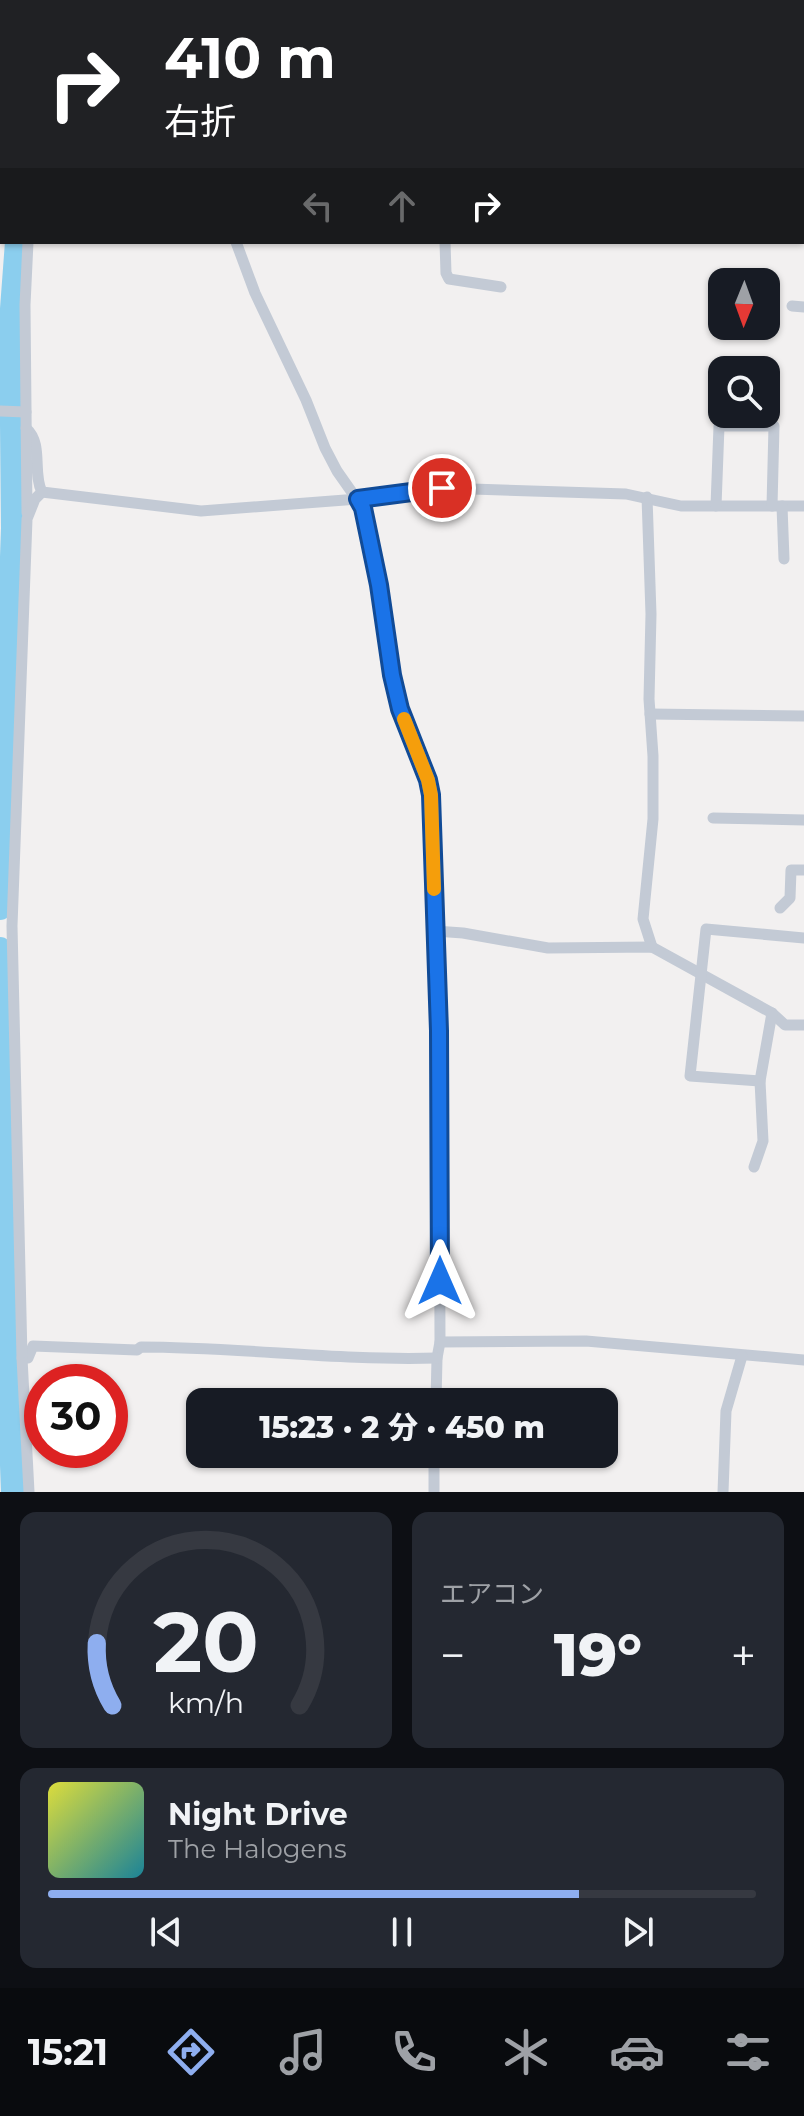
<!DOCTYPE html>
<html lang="ja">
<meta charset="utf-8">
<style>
body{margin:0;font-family:Montserrat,"Noto Sans JP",sans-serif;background:#242831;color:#f1f3f6;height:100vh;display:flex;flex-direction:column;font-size:30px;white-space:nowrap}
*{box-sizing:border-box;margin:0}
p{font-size:26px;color:#9ea1a6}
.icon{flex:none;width:44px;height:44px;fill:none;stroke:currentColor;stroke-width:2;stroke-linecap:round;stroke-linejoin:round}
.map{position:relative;height:1492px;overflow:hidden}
.details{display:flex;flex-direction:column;gap:20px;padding:20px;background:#0d0f14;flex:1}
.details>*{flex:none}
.banner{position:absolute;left:0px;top:0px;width:804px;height:244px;box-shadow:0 2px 6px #0004;background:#202124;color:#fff;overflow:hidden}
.needle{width:52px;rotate:181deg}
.fabs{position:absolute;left:708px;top:268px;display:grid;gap:16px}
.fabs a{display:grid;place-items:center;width:72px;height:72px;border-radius:16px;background:#171b24;box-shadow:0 2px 6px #0004;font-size:40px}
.speed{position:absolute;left:24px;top:1364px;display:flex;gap:16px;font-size:40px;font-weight:700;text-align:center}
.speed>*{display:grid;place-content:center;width:104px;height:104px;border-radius:50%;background:#171b24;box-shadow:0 2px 6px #0004;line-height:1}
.speed .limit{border:12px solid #d22;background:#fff;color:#111}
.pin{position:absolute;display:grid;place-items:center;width:68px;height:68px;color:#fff;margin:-34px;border:4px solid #fff;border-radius:50%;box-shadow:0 2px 8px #0007}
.me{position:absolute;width:88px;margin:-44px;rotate:0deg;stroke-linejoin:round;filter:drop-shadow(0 0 6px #0008)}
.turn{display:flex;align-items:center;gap:28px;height:168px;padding:0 32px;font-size:36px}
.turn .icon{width:104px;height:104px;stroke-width:2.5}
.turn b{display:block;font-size:56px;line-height:68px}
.lanes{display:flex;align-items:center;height:76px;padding:0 32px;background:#0003;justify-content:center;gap:40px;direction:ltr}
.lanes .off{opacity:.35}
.big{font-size:60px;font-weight:800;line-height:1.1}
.details .card{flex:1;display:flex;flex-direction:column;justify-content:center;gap:12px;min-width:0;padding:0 28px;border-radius:16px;background:#242831}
.details .dial{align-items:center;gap:0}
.dial svg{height:208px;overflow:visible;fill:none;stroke:#363941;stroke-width:7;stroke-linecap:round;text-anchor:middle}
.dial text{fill:#f1f3f6;stroke:none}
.song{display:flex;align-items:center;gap:24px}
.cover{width:96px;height:96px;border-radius:12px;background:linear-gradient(135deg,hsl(60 70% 55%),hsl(190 70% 35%))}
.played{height:8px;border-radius:4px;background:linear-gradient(90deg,#8eaeef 75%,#363941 75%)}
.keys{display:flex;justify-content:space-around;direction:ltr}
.heat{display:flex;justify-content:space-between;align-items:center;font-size:44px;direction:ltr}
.details .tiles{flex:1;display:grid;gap:20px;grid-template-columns:1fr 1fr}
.card:last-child{grid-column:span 2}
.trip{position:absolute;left:186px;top:1388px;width:432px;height:80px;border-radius:16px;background:#171b24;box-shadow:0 2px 6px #0004;font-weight:800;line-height:80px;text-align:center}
.tab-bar{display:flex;height:128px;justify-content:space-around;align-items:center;background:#090b0e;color:#9ea1a6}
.tab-bar .icon{width:56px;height:56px}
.tab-bar .current{color:#8eaeef}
.tab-bar b{font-size:36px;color:#f1f3f6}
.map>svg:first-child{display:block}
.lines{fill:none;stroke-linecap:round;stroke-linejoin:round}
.river{stroke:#8bceee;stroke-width:24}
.street{stroke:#c3cad5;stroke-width:11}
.route-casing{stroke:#114b97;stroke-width:20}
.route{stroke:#1a73e8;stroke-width:14}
.slow{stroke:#f59e0b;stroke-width:14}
</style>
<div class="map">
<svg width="804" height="1492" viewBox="0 0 804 1492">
<rect width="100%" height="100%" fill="#f2f0f0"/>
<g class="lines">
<g class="river">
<polyline points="18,0 19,2"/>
<polyline points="0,908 13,528 11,322 17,242"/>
<polyline points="0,949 8,1358 13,1492"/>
</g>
<g class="street">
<polyline points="2,0 2,2"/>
<polyline points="32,0 32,2"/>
<polyline points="434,2 434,0"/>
<polyline points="795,2 795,0"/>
<polyline points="802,80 804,80"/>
<polyline points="0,204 2,163"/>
<polyline points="236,242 255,293 306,400 325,448 337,471 363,508 379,585 396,691 400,709 428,780 431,795 439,1031 440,1342 437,1358 436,1402"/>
<polyline points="445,242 446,273 449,279 501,287"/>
<polyline points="792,306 804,307"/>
<polyline points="0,411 26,412"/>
<path d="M26,428C44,444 32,473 42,492L201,511L358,499L442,488L626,494L681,506H804"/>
<polyline points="647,497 651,614 649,699 653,756 653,819 643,919 652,947"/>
<polyline points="716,506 719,426 774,426 772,506"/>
<polyline points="782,506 784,559"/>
<polyline points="27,513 25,305 28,242"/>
<polyline points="650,714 804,716"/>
<polyline points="713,818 804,820"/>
<polyline points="780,908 790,898 791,870 804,870"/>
<polyline points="435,931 463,933 548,948 652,947 772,1013 785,1025 804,1025"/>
<polyline points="760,1081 690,1076 706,929 804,938"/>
<polyline points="754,1167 763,1141 760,1081 772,1013"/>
<polyline points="440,1342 586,1341 804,1360"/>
<path d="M22,1358H28L33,1346L137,1350L141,1347C240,1347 338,1361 437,1358"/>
<polyline points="29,1492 22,1358 12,926 27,519 35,499 42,492"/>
<polyline points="434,1492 434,1454"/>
<polyline points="723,1492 726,1411 742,1356"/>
</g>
</g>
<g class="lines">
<defs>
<polyline id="route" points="440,1281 439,1031 431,795 428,780 400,709 392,675 379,585 363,508 358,499 442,488"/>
</defs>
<use href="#route" class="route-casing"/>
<use href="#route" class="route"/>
<polyline class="slow" points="404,719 428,780 431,795 434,889"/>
</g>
</svg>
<div class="fabs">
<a><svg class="needle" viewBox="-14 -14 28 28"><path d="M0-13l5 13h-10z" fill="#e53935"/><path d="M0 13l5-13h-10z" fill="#9ea1a6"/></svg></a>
<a><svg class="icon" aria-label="search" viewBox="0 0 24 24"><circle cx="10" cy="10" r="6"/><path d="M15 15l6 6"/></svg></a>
</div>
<div class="speed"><div class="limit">30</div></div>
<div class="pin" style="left:442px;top:488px;background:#d93025"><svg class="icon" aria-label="arrive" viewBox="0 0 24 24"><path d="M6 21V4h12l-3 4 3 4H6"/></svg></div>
<svg class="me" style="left:440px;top:1281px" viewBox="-20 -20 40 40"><path d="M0-17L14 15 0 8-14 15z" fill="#1a73e8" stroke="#fff" stroke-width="4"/></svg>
<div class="trip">15:23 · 2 分 · 450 m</div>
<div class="banner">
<div class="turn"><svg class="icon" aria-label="right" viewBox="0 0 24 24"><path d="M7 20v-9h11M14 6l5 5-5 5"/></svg><div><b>410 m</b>右折</div></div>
<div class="lanes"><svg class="icon off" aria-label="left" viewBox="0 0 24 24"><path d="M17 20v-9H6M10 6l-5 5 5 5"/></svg><svg class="icon off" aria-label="ahead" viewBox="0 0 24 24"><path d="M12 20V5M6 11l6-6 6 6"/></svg><svg class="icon" aria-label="right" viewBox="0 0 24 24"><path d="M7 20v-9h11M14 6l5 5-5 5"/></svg></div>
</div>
</div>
<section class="details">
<div class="tiles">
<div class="card dial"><svg viewBox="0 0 100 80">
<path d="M14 69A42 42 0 1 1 86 69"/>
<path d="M14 69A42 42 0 0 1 8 45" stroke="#8eaeef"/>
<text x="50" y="56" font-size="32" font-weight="700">20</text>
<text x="50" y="72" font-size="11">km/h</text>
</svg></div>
<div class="card"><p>エアコン</p>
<div class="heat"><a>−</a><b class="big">19°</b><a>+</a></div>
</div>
<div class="card">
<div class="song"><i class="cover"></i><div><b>Night Drive</b><p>The Halogens</p></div></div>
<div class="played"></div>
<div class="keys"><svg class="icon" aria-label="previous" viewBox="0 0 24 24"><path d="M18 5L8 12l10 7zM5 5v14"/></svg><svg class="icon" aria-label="pause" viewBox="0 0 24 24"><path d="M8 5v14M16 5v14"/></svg><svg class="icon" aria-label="next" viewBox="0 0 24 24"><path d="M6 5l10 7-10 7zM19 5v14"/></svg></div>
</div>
</div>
</section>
<nav class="tab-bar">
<b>15:21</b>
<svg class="icon current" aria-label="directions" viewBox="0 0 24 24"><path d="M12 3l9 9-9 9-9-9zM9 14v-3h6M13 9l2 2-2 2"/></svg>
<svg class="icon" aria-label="music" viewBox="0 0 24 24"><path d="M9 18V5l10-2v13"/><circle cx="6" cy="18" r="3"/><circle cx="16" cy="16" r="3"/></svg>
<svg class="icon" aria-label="phone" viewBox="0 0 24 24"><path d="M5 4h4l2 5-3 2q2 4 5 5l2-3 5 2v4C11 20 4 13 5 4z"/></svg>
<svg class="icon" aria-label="climate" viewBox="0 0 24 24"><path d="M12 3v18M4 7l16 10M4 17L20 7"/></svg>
<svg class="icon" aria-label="car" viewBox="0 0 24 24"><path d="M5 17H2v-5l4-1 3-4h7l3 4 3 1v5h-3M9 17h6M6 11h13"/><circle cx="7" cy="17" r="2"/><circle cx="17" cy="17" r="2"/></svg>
<svg class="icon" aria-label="filters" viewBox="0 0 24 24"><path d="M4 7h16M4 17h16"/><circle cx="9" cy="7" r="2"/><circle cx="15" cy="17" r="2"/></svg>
</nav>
